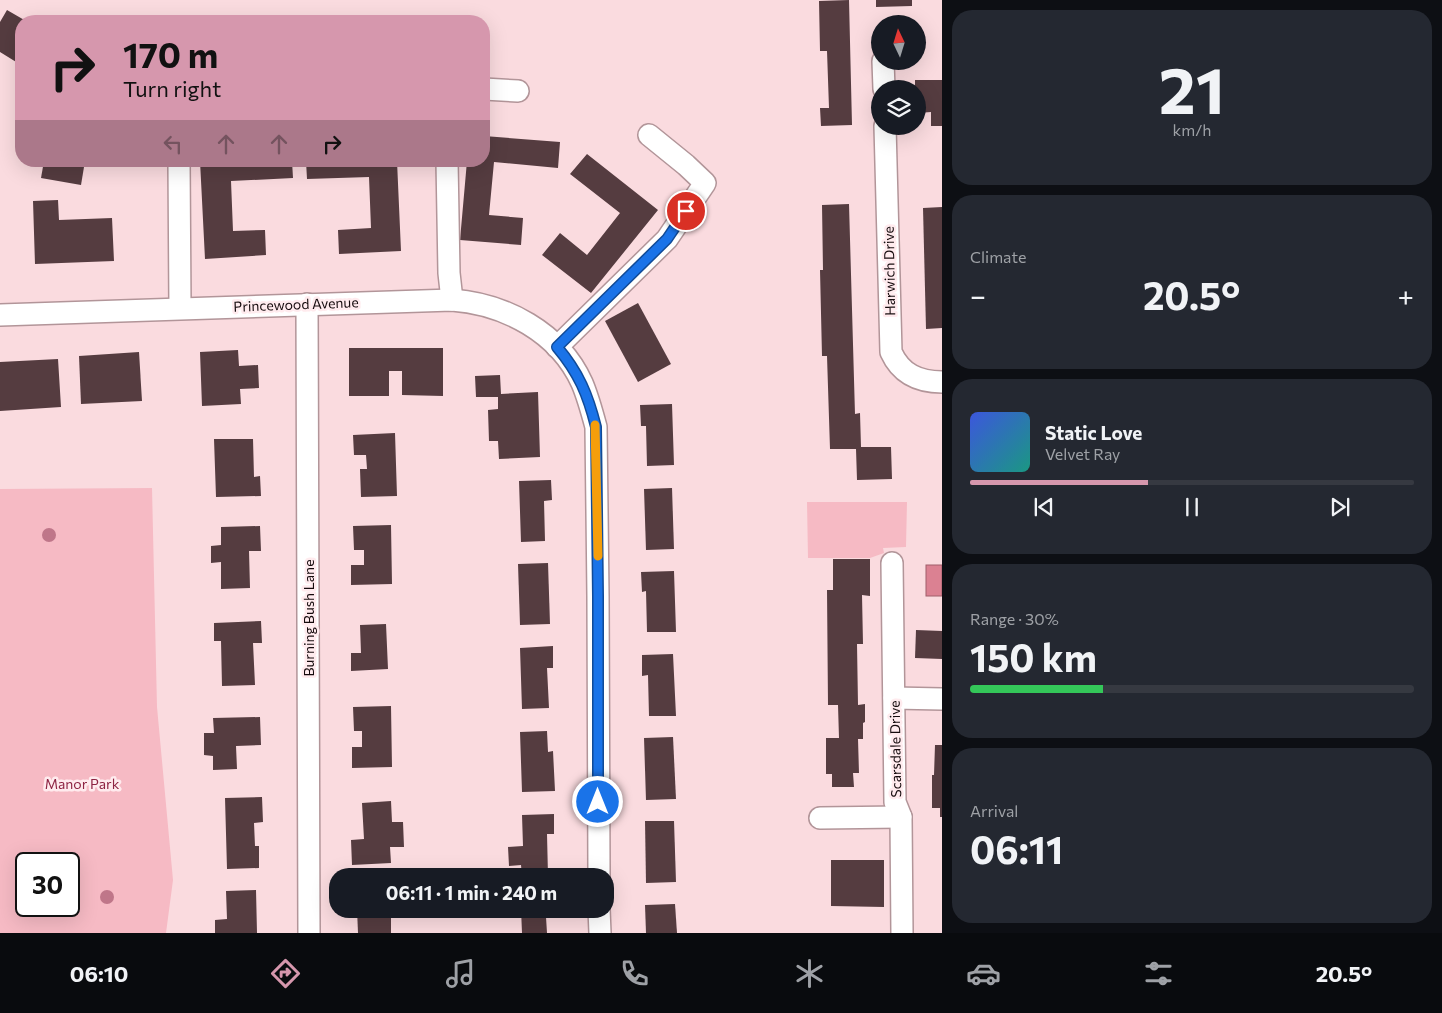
<!DOCTYPE html>
<meta charset="utf-8">
<style>
body{margin:0;font-family:Commissioner,sans-serif;background:#242831;color:#f1f3f6;height:100vh;display:flex;flex-direction:column;font-size:19px;white-space:nowrap}
*{box-sizing:border-box;margin:0}
p{font-size:16px;color:#9ea1a6}
.icon{flex:none;width:28px;height:28px;fill:none;stroke:currentColor;stroke-width:2;stroke-linecap:round;stroke-linejoin:round}
.map{position:relative;flex:1;overflow:hidden}
.panel{display:flex;flex-direction:column;gap:10px;padding:10px;background:#0d0f14;width:500px}
.panel>*{flex:none}
.hud{position:absolute;left:15px;top:15px;width:475px;height:152px;border-radius:20px;box-shadow:0 5px 20px #0002;background:#d697ad;color:#111;overflow:hidden}
.needle{width:32px;rotate:356deg}
.fabs{position:absolute;left:871px;top:15px;display:grid;gap:10px}
.fabs a{display:grid;place-items:center;width:55px;height:55px;border-radius:50%;background:#171b24;box-shadow:0 5px 20px #0002;font-size:25px}
.speed{position:absolute;left:15px;top:852px;display:flex;gap:10px;font-size:25px;font-weight:700;text-align:center}
.speed>*{display:grid;place-content:center;width:65px;height:65px;border-radius:50%;background:#171b24;box-shadow:0 5px 20px #0002;line-height:1}
.speed .limit{border:2px solid #111;border-radius:8px;background:#fff;color:#111}
.pin{position:absolute;display:grid;place-items:center;width:42px;height:42px;color:#fff;margin:-21px;border:2px solid #fff;border-radius:50%;box-shadow:0 1px 5px #0007}
.me{position:absolute;width:55px;margin:-28px;rotate:0deg;stroke-linejoin:round;filter:drop-shadow(0 0 4px #0008)}
.turn{display:flex;align-items:center;gap:18px;height:105px;padding:0 25px;font-size:22px}
.turn .icon{width:65px;height:65px;stroke-width:2.5}
.turn b{display:block;font-size:35px;line-height:42px}
.lanes{display:flex;align-items:center;height:48px;padding:0 25px;background:#0003;justify-content:center;gap:25px;direction:ltr}
.lanes .off{opacity:.35}
.big{font-size:38px;font-weight:700;line-height:1.1}
.panel .widget{flex:1;display:flex;flex-direction:column;justify-content:center;gap:8px;min-width:0;padding:0 18px;border-radius:20px;background:#242831}
.panel .dial{align-items:center;gap:0}
.dial b{font-size:65px;line-height:1}
.song{display:flex;align-items:center;gap:15px}
.cover{width:60px;height:60px;border-radius:8px;background:linear-gradient(135deg,hsl(230 70% 55%),hsl(170 70% 35%))}
.played{height:5px;border-radius:2px;background:linear-gradient(90deg,#d697ad 40%,#363941 40%)}
.keys{display:flex;justify-content:space-around;direction:ltr}
.heat{display:flex;justify-content:space-between;align-items:center;font-size:28px;direction:ltr}
.charge{height:8px;border-radius:4px;background:linear-gradient(90deg,#34c759 30%,#363941 0)}
.trip{position:absolute;left:329px;top:868px;width:285px;height:50px;border-radius:20px;background:#171b24;box-shadow:0 5px 20px #0002;font-weight:700;line-height:50px;text-align:center}
.tab-bar{display:flex;height:80px;justify-content:space-around;align-items:center;background:#090b0e;color:#9ea1a6}
.tab-bar .icon{width:35px;height:35px}
.tab-bar .current{color:#d697ad}
.tab-bar b{font-size:22px;color:#f1f3f6}
main{display:flex;flex:1;min-height:0}
.map>svg:first-child{display:block}
.green{fill:#f6bac4;fill-rule:evenodd}
.water{fill:#db8192;stroke:#a05e6a}
.building{fill:#553c40}
.lines{fill:none;stroke-linecap:round;stroke-linejoin:round}
.minor-casing{stroke:#b29599;stroke-width:24}
.minor{stroke:#fff;stroke-width:21}
.tree{fill:#bf7689}
.route-casing{stroke:#114b97;stroke-width:12}
.route{stroke:#1a73e8;stroke-width:9}
.slow{stroke:#f59e0b;stroke-width:9}
.labels{text-anchor:middle;dominant-baseline:central;stroke-width:5;stroke-linejoin:round;paint-order:stroke}
.street-label{font-size:14px;fill:#150b0d;stroke:#ffebee}
.park-label{font-size:14px;fill:#8e2443;stroke:#ffebee}
</style>
<main>
<div class="map">
<svg width="942" height="933" viewBox="0 0 942 933">
<rect width="100%" height="100%" fill="#fadbdf"/>
<g class="green">
<path d="M152,488L157,707L173,880L166,933H0V489ZM26,864H69V906H26Z"/>
<polygon points="807,502 907,502 906,547 883,548 884,553 870,558 808,558"/>
</g>
<rect class="water" x="926" y="565" width="16" height="31"/>
<g class="building">
<polygon points="849,0 852,125 821,126 820,108 829,108 827,51 820,51 819,1"/>
<polygon points="876,0 912,0 912,6 876,7"/>
<polygon points="7,10 26,21 21,21 21,65 0,52 0,22"/>
<polygon points="915,80 942,80 942,126 931,126 931,112 918,113 918,89 915,89"/>
<polygon points="484,136 560,142 558,168 494,162 489,215 523,218 521,245 460,240 467,161 484,161"/>
<polygon points="587,154 658,210 591,293 542,255 560,233 587,255 620,213 570,174"/>
<polygon points="44,161 85,161 81,185 41,178"/>
<polygon points="200,161 292,161 293,178 231,181 233,231 265,230 266,255 205,259"/>
<polygon points="306,161 397,161 401,251 339,254 338,230 371,228 369,177 307,179"/>
<polygon points="58,200 59,220 112,218 114,261 35,264 33,201"/>
<polygon points="849,204 855,414 860,413 861,447 891,447 892,479 857,480 856,449 830,449 827,356 822,356 820,270 823,270 822,205"/>
<polygon points="942,207 942,328 926,329 923,208"/>
<polygon points="638,303 671,364 638,382 605,321"/>
<polygon points="349,348 443,348 443,396 402,395 402,371 389,371 389,396 349,396"/>
<polygon points="238,350 239,366 258,365 259,388 240,389 241,404 202,406 200,352"/>
<polygon points="139,352 142,401 81,404 79,356"/>
<polygon points="58,359 61,407 0,411 0,362"/>
<polygon points="500,375 501,394 538,392 540,457 499,459 498,441 489,441 488,410 498,409 498,397 476,397 475,376"/>
<polygon points="672,404 674,465 647,466 646,426 641,426 640,405"/>
<polygon points="395,433 397,496 361,497 360,469 367,469 366,455 354,455 353,435"/>
<polygon points="214,439 253,439 254,477 260,476 261,496 216,497"/>
<polygon points="551,480 552,500 544,501 545,541 521,542 519,481"/>
<polygon points="672,488 674,549 646,550 644,489"/>
<polygon points="391,525 392,584 351,585 351,565 364,565 364,550 354,550 353,526"/>
<polygon points="260,526 261,551 249,551 250,588 221,589 221,562 211,563 211,546 221,545 221,527"/>
<polygon points="833,559 870,559 870,596 862,595 863,644 857,644 858,705 865,704 865,722 863,723 863,739 858,739 859,773 853,773 854,787 832,787 832,774 826,774 826,738 839,738 838,705 828,705 827,590 833,590"/>
<polygon points="548,563 550,624 520,625 518,564"/>
<polygon points="674,571 676,632 647,632 646,591 642,592 641,572"/>
<polygon points="261,621 262,643 253,643 255,685 222,686 221,641 214,641 214,623"/>
<polygon points="386,624 388,669 351,671 351,653 361,653 360,625"/>
<polygon points="916,630 942,631 942,659 915,658"/>
<polygon points="553,646 553,668 547,668 549,708 522,709 520,648"/>
<polygon points="673,654 676,716 649,716 648,675 642,676 642,655"/>
<polygon points="391,706 392,767 352,768 352,747 362,747 362,731 354,731 353,707"/>
<polygon points="260,717 261,745 236,746 237,769 213,770 213,756 204,755 204,733 214,733 213,718"/>
<polygon points="547,731 548,752 553,751 555,791 522,792 520,732"/>
<polygon points="673,737 676,799 646,800 644,738"/>
<polygon points="935,745 942,745 942,817 940,817 940,808 932,808 932,775 934,775"/>
<polygon points="262,797 263,822 254,823 255,846 259,846 259,868 227,869 225,798"/>
<polygon points="391,801 392,822 403,822 404,847 390,847 391,863 352,865 351,840 364,839 362,803"/>
<polygon points="554,814 554,834 547,834 548,876 522,876 521,865 509,866 508,847 523,846 522,815"/>
<polygon points="645,821 674,821 676,882 646,883"/>
<polygon points="831,860 884,860 884,907 831,906"/>
<polygon points="256,890 257,933 215,933 215,920 227,919 226,891"/>
<polygon points="675,904 677,933 646,933 645,905"/>
<polygon points="357,909 391,909 391,933 358,933"/>
<polygon points="521,909 554,909 554,917 546,917 547,933 522,933"/>
</g>
<g class="lines">
<defs>
<g id="minor">
<polyline points="883,61 884,89"/>
<polyline points="484,89 518,91"/>
<path d="M885,126L891,352C901,374 918,382 942,382"/>
<polyline points="179,161 180,308"/>
<polyline points="447,161 449,273 452,300"/>
<polyline points="307,304 309,933"/>
<path d="M0,315L452,300C505,304 559,332 582,383C588,397 592,412 596,427L598,596L599,876"/>
<polyline points="557,347 667,239 705,183 686,165 649,135"/>
<polyline points="892,563 895,802 901,817 902,933"/>
<polyline points="894,698 942,699"/>
<polyline points="820,818 901,817"/>
<polyline points="599,909 600,933"/>
</g>
</defs>
<use href="#minor" class="minor-casing"/>
<use href="#minor" class="minor"/>
</g>
<g class="tree">
<circle cx="49" cy="535" r="7"/>
<circle cx="107" cy="897" r="7"/>
</g>
<g class="lines">
<defs>
<path id="route" d="M598,802V596L596,427C588,395 579,373 557,347L667,239L686,211"/>
</defs>
<use href="#route" class="route-casing"/>
<use href="#route" class="route"/>
<polyline class="slow" points="595,425 598,556"/>
</g>
<g class="labels">
<g class="street-label">
<text transform="translate(889 271) rotate(-91)">Harwich Drive</text>
<text transform="translate(296 304) rotate(-2)">Princewood Avenue</text>
<text transform="translate(308 618) rotate(-90)">Burning Bush Lane</text>
<text transform="translate(895 749) rotate(-91)">Scarsdale Drive</text>
</g>
<g class="park-label">
<text x="82" y="783">Manor Park</text>
</g>
</g>
</svg>
<div class="fabs">
<a><svg class="needle" viewBox="-14 -14 28 28"><path d="M0-13l5 13h-10z" fill="#e53935"/><path d="M0 13l5-13h-10z" fill="#9ea1a6"/></svg></a>
<a><svg class="icon" aria-label="layers" viewBox="0 0 24 24"><path d="M12 4l9 5-9 5-9-5zM3 14l9 5 9-5"/></svg></a>
</div>
<div class="speed"><div class="limit">30</div></div>
<div class="pin" style="left:686px;top:211px;background:#d93025"><svg class="icon" aria-label="arrive" viewBox="0 0 24 24"><path d="M6 21V4h12l-3 4 3 4H6"/></svg></div>
<svg class="me" style="left:598px;top:802px" viewBox="-20 -20 40 40"><circle r="17" fill="#1a73e8" stroke="#fff" stroke-width="3"/><path d="M0-11L8 9 0 5-8 9z" fill="#fff"/></svg>
<div class="trip">06:11 · 1 min · 240 m</div>
<div class="hud">
<div class="turn"><svg class="icon" aria-label="right" viewBox="0 0 24 24"><path d="M7 20v-9h11M14 6l5 5-5 5"/></svg><div><b>170 m</b>Turn right</div></div>
<div class="lanes"><svg class="icon off" aria-label="left" viewBox="0 0 24 24"><path d="M17 20v-9H6M10 6l-5 5 5 5"/></svg><svg class="icon off" aria-label="ahead" viewBox="0 0 24 24"><path d="M12 20V5M6 11l6-6 6 6"/></svg><svg class="icon off" aria-label="ahead" viewBox="0 0 24 24"><path d="M12 20V5M6 11l6-6 6 6"/></svg><svg class="icon" aria-label="right" viewBox="0 0 24 24"><path d="M7 20v-9h11M14 6l5 5-5 5"/></svg></div>
</div>
</div>
<section class="panel">
<div class="widget dial"><b>21</b><p>km/h</p></div>
<div class="widget"><p>Climate</p>
<div class="heat"><a>−</a><b class="big">20.5°</b><a>+</a></div>
</div>
<div class="widget">
<div class="song"><i class="cover"></i><div><b>Static Love</b><p>Velvet Ray</p></div></div>
<div class="played"></div>
<div class="keys"><svg class="icon" aria-label="previous" viewBox="0 0 24 24"><path d="M18 5L8 12l10 7zM5 5v14"/></svg><svg class="icon" aria-label="pause" viewBox="0 0 24 24"><path d="M8 5v14M16 5v14"/></svg><svg class="icon" aria-label="next" viewBox="0 0 24 24"><path d="M6 5l10 7-10 7zM19 5v14"/></svg></div>
</div>
<div class="widget"><p>Range · 30%</p><b class="big">150 km</b><div class="charge"></div></div>
<div class="widget"><p>Arrival</p><b class="big">06:11</b></div>
</section>
</main>
<nav class="tab-bar">
<b>06:10</b>
<svg class="icon current" aria-label="directions" viewBox="0 0 24 24"><path d="M12 3l9 9-9 9-9-9zM9 14v-3h6M13 9l2 2-2 2"/></svg>
<svg class="icon" aria-label="music" viewBox="0 0 24 24"><path d="M9 18V5l10-2v13"/><circle cx="6" cy="18" r="3"/><circle cx="16" cy="16" r="3"/></svg>
<svg class="icon" aria-label="phone" viewBox="0 0 24 24"><path d="M5 4h4l2 5-3 2q2 4 5 5l2-3 5 2v4C11 20 4 13 5 4z"/></svg>
<svg class="icon" aria-label="climate" viewBox="0 0 24 24"><path d="M12 3v18M4 7l16 10M4 17L20 7"/></svg>
<svg class="icon" aria-label="car" viewBox="0 0 24 24"><path d="M5 17H2v-5l4-1 3-4h7l3 4 3 1v5h-3M9 17h6M6 11h13"/><circle cx="7" cy="17" r="2"/><circle cx="17" cy="17" r="2"/></svg>
<svg class="icon" aria-label="filters" viewBox="0 0 24 24"><path d="M4 7h16M4 17h16"/><circle cx="9" cy="7" r="2"/><circle cx="15" cy="17" r="2"/></svg>
<b>20.5°</b>
</nav>
